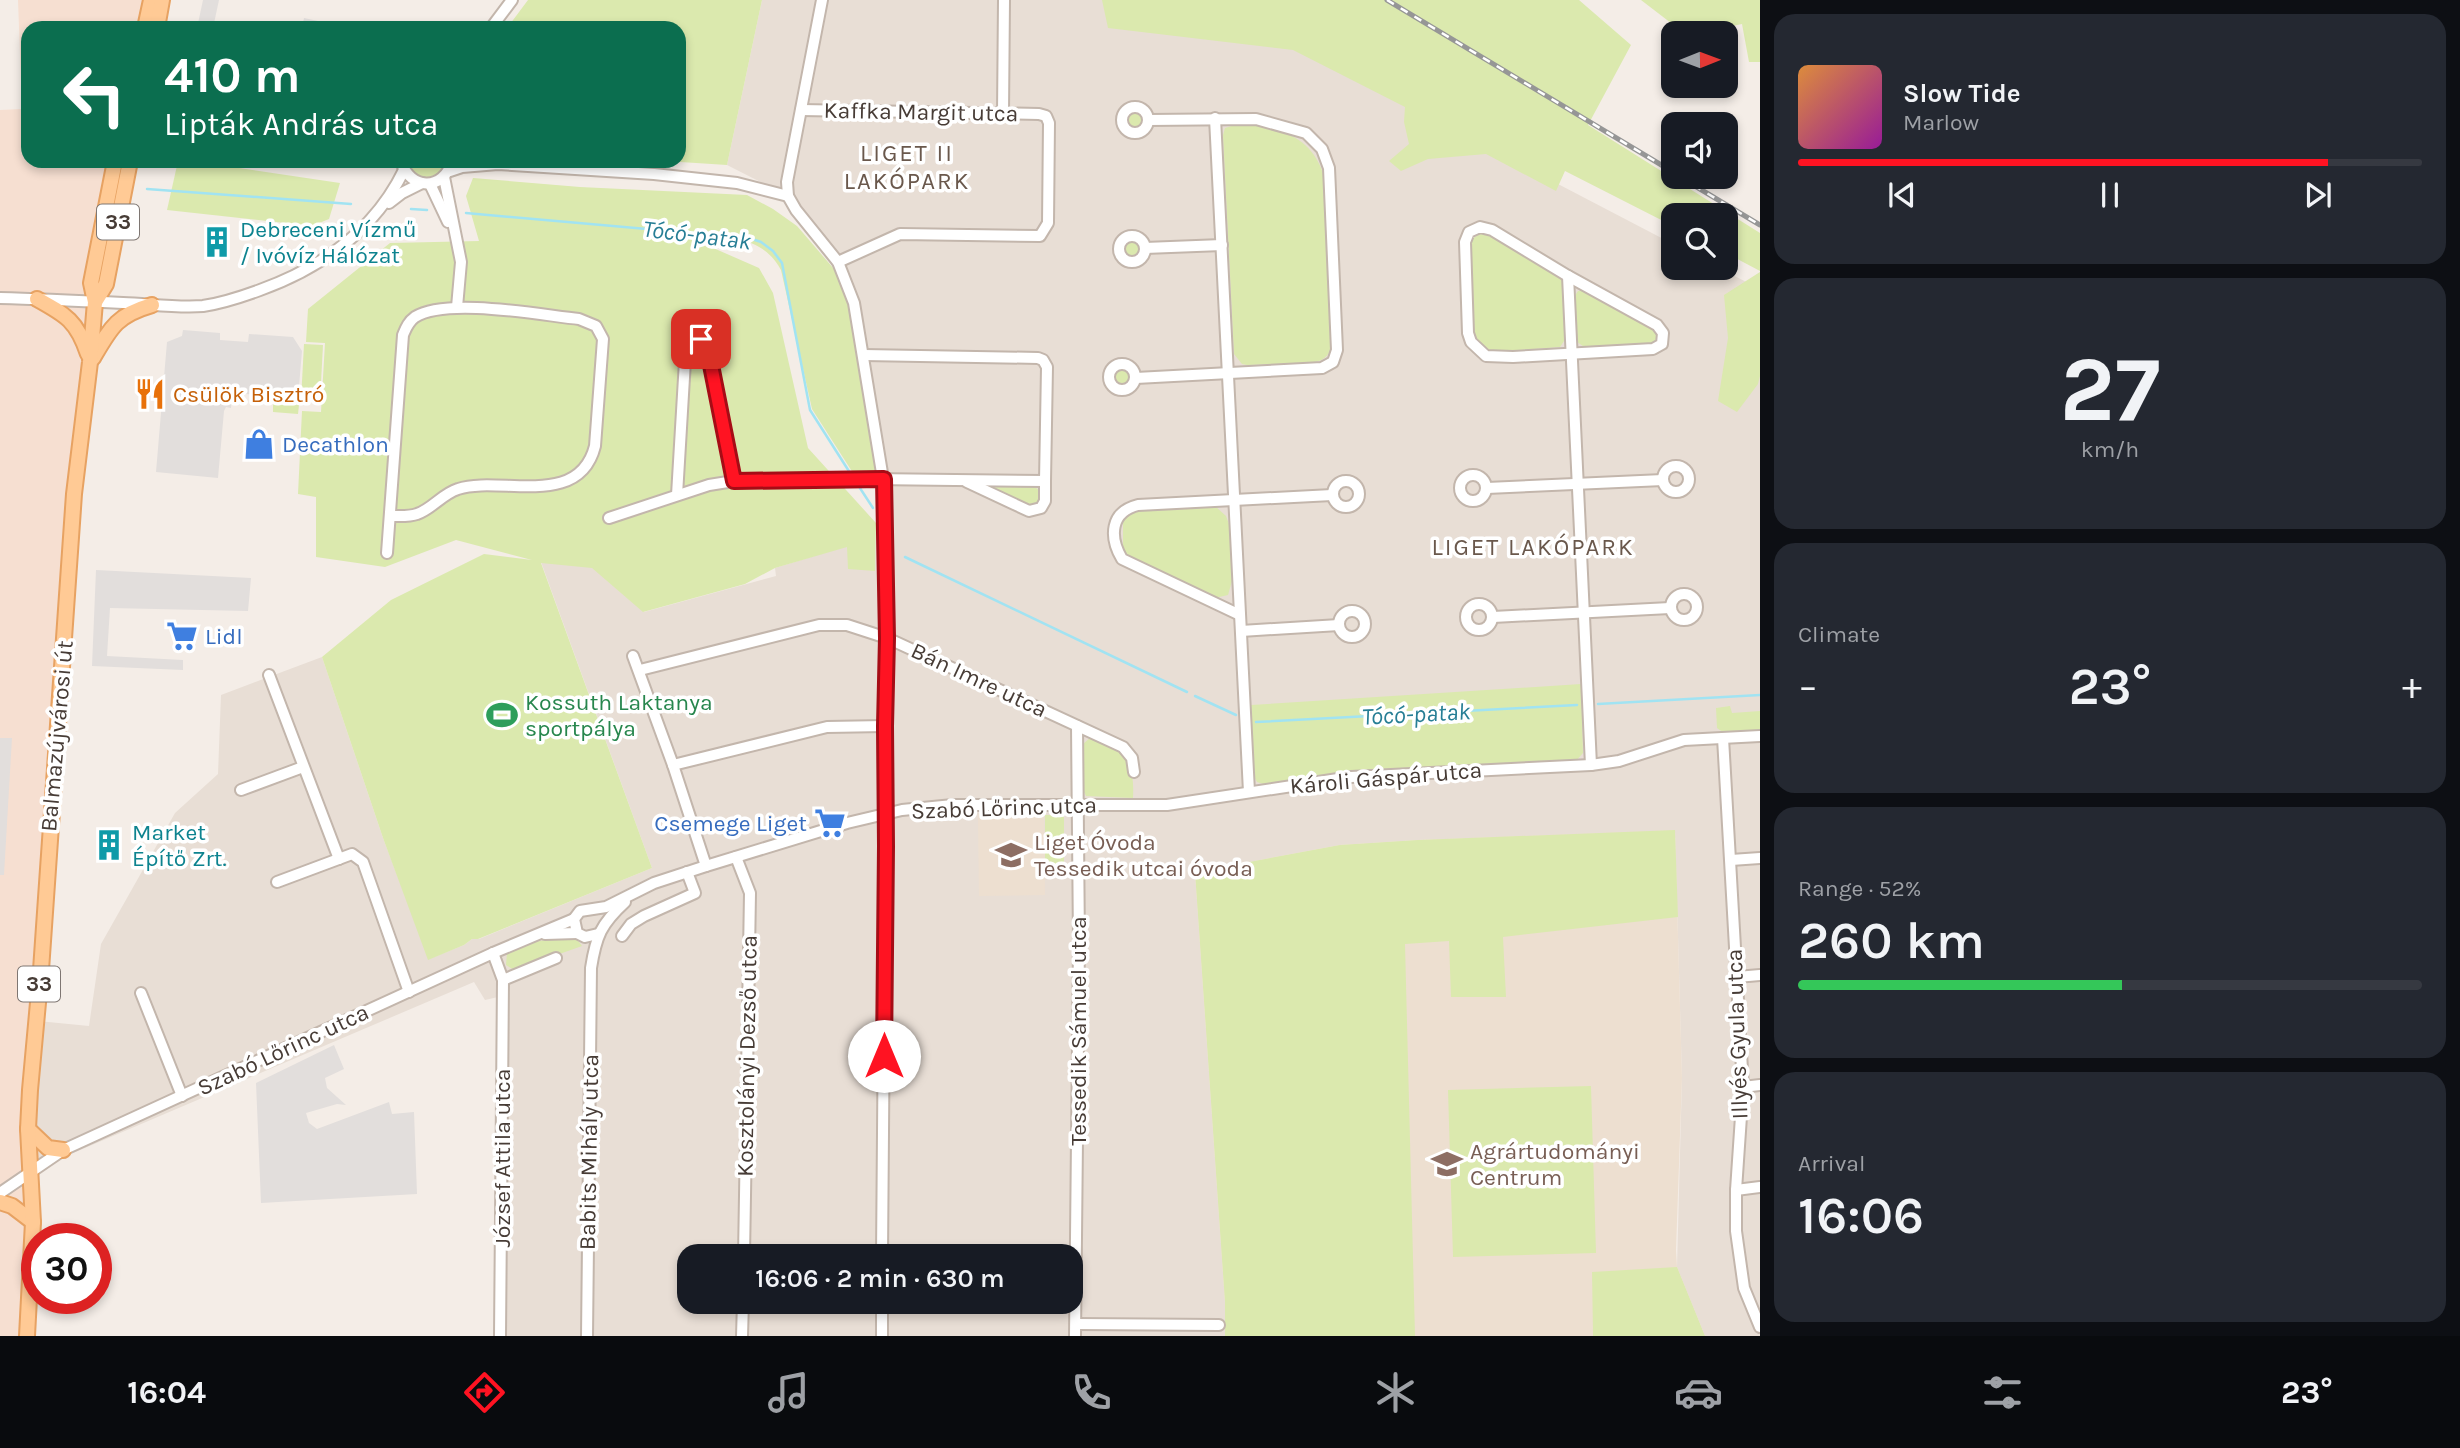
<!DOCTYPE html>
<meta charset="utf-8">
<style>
body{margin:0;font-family:Karla,sans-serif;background:#242831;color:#f1f3f6;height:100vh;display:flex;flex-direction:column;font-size:26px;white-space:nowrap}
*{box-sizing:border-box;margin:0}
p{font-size:23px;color:#9ea1a6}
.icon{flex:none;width:38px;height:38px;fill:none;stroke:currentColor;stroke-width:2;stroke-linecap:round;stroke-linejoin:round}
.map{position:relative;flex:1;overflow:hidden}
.sheet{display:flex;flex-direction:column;gap:14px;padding:14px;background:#0d0f14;width:700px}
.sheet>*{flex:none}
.banner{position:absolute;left:21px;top:21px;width:665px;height:147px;border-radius:21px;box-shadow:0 4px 10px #0003;background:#0b6e4f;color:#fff;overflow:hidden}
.needle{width:46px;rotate:89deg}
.fabs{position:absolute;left:1661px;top:21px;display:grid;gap:14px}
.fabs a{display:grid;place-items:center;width:77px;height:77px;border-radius:14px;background:#171b24;box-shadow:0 4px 10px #0003;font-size:35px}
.speed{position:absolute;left:21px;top:1223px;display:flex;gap:14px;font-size:35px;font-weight:700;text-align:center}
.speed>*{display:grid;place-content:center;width:91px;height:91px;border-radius:50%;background:#171b24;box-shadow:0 4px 10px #0003;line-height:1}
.speed .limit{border:10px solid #d22;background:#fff;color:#111}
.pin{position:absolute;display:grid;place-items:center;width:60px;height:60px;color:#fff;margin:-30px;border-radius:14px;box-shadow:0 4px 10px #0006}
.me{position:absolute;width:77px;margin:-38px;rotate:0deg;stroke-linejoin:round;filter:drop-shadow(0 0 5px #0008)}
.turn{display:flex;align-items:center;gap:24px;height:147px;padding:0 28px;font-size:32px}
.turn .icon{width:91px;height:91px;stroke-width:2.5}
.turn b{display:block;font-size:49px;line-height:60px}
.big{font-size:52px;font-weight:600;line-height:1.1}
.sheet .tile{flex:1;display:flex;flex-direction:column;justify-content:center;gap:10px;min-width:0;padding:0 24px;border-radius:21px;background:#242831}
.sheet .dial{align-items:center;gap:0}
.dial b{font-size:91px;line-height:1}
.song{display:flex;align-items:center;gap:21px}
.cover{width:84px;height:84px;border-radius:10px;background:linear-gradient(135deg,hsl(30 70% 55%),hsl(300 70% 35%))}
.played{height:7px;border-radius:4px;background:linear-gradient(90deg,#ff1322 85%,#363941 85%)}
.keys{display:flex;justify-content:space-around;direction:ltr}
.heat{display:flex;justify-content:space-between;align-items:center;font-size:38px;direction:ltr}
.charge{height:10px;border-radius:5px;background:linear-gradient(90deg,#34c759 52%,#363941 0)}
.trip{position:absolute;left:677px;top:1244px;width:406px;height:70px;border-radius:21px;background:#171b24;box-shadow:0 4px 10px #0003;font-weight:600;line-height:70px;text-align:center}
.dock{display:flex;height:112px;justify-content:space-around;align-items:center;background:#090b0e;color:#9ea1a6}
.dock .icon{width:49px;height:49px}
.dock .current{color:#ff1322}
.dock b{font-size:32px;color:#f1f3f6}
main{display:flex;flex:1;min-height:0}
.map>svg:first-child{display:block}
.residential{fill:#e8ded5;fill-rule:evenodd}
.commercial{fill:#f6dfd1}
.education{fill:#eddfd0}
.green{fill:#dbe9ae}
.parking{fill:#e2dedc}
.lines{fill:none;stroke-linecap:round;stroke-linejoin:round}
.stream{stroke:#a1e3f2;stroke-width:2.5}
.minor-casing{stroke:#c3b6ac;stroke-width:14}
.major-casing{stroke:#e7a262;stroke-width:18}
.minor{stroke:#fff;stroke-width:10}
.major{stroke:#ffca95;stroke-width:14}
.rail-casing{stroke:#969696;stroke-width:5}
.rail{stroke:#fff;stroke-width:2.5;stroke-dasharray:8;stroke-linecap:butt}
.route-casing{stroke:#a60c16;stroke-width:18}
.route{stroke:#ff1322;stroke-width:12}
.labels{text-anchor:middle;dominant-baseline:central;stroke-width:7;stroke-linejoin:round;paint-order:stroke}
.shield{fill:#fff;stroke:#7e7672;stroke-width:2}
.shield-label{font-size:21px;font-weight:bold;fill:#473c36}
.street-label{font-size:23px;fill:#473c36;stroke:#fff}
.culture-label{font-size:23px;fill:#0d838f;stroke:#fff;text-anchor:start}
.food-label{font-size:23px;fill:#c56008;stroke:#fff;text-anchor:start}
.shop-label{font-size:23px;fill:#366cbe;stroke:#fff;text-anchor:start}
.leisure-label{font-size:23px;fill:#27864d;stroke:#fff;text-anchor:start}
.education-label{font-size:23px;fill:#785e54;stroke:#fff;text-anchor:start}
.neighbourhood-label{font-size:24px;letter-spacing:2px;fill:#6a584c;stroke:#fff}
.water-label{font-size:24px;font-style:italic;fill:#277e95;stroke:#fff}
</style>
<main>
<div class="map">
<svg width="1760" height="1336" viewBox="0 0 1760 1336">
<rect width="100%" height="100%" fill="#f4ede7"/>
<path class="residential" d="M762,0H1206L1673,244V268H1719L1760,289V1336H1705L1677,1267L1682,1078L1675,831L1418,840L1340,845L1195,872L1225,1302V1336H494L498,997L485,1000L474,982L31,1171L38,1021L89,1026L101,944L175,813L218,774L221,695L322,657L383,838L429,959L464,945L472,939H479L652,868L541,562L592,567L644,612L776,576L775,568L847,546L875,571L878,437L848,282L782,193L727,165ZM690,1256H1071V1302H690Z"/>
<polygon class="commercial" points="18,0 160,0 155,28 28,28 28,161 127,161 98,305 38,1021 20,1336 0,1336 0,110 22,109"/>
<g class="education">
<polygon points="1044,813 1045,895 979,896 978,814"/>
<polygon points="1675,830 1682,1078 1676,1250 1677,1267 1705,1336 1225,1336 1225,1302 1195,872 1340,845 1418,840"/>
</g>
<g class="green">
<polygon points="528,0 762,0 727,165 665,161 679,161 679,28 507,28"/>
<polygon points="1102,0 1579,0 1631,45 1588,125 1760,233 1760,271 1726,253 1726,215 1673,215 1673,226 1565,171 1556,191 1486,154 1428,159 1401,171 1389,161 1409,144 1404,122 1405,107 1293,50 1108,28"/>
<polygon points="1641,0 1760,0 1760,62 1749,62 1742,24 1700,33 1684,33"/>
<circle cx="1135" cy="121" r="8"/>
<path d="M1238,124C1277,127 1309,134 1323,173L1332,346C1328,357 1324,360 1312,363L1247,365L1242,364L1234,354L1223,135L1225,128Z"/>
<polygon points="178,161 192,161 340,183 329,219 312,226 167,210"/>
<path d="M406,161H447C435,184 418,186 406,161Z"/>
<path d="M473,178L580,187L747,195L773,209L797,226L834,269L859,333L880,472L853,473L812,409L781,270C759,230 719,240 679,233L759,268L773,293L808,448L876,523L875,571L848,569L847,547L775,568L745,584L643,612L592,568L541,563L652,868L478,939H472L464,945L428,960L383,838L322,657L391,600L484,554L532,560L456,540L385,567L316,557V497L298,494L302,411L321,412L325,343L306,342L308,309L390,243L479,241L466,196Z"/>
<path d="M1481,233L1489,234L1561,279L1564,284L1566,338L1560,347L1494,352C1485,349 1478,344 1474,335L1470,245L1472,239Z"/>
<circle cx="1133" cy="249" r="8"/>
<polygon points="1760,272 1760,376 1758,384 1737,412 1718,401 1728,338 1724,295"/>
<polygon points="1585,290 1657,332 1659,336 1656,344 1586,348 1577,342 1574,297 1578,291"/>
<polygon points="304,344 323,345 320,401 301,400"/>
<circle cx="1123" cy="378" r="8"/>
<polygon points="273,403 299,405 298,414 273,412"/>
<polygon points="985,485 1033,486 1039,490 1039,499 1037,503 1028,505"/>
<polygon points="1216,507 1226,516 1229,524 1232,581 1228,595 1215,598 1128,557 1123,553 1123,523 1127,515 1135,511"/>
<polygon points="1581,684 1583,753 1576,761 1347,771 1263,784 1257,782 1253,775 1251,705"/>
<polygon points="1730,706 1732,713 1760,711 1760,731 1724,733 1717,728 1716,708"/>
<path d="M1090,738C1124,747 1135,763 1133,798L1086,796L1083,790V744Z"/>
<rect x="1045" y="815" width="19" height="61"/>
<polygon points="1675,830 1678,917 1503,937 1506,997 1451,997 1449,941 1405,944 1415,1336 1225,1336 1225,1302 1195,872 1340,845 1418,840"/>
<path d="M562,937L576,938L582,946L520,968L514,970L506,965L507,953C523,942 543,941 562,937Z"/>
<polygon points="1591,1086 1596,1253 1453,1257 1448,1090"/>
<polygon points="1677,1267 1705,1336 1593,1336 1592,1272"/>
</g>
<g class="parking">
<polygon points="203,0 219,0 213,28 197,28"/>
<polygon points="304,18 346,27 346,28 302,28"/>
<polygon points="183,330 220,333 220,340 248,342 249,334 293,337 302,351 298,398 232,393 231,408 226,407 224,411 218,478 156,472 167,342 182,336"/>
<polygon points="96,570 251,578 248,611 110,608 107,656 183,660 183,670 92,666"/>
<polygon points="0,738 12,738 4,875 0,875"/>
<polygon points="334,1045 344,1069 325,1078 327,1088 346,1105 337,1104 306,1113 309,1123 317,1129 389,1102 392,1114 414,1112 417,1194 261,1203 256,1083"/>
</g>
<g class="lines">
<g class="stream">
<polyline points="147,189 351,204"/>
<polyline points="411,209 427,210"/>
<polyline points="466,213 749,238 761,242 773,251 782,263 810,410 852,476"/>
<polyline points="856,482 873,508"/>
<polyline points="905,557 1187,692"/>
<polyline points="1195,696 1236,715"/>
<polyline points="1598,704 1760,695"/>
<polyline points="1256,722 1577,705"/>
</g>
<defs>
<g id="minor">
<polyline points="822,0 787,182 788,196 796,210 838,262 854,303 883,479 887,638 882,1256"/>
<polyline points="491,28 512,0"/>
<circle cx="1135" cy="120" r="13"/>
<polyline points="801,110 1039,114 1046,116 1049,123 1048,223 1040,236 900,234 838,262"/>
<polyline points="1003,113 1004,0"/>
<polyline points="1215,118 1249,792"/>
<path d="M401,161C410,191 444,191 452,161"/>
<polyline points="450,171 462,167 498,164 654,174 737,183 788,196"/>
<polyline points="444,177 461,262 457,307"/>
<polyline points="430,184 448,222"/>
<polyline points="389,203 402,193 422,183"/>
<polygon points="1480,227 1492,230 1568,276 1657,325 1663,333 1662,344 1653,349 1513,357 1486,356 1471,342 1468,333 1465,242 1469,232"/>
<circle cx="1132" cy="249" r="13"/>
<polyline points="1145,248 1222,245"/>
<polyline points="1568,276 1591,765"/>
<path d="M0,298C41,299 82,301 123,303C150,304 177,308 203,306C223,303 241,297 260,290C321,268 375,230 404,170"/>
<circle cx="1122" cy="377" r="13"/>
<polyline points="1136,378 1322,368 1333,362 1337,350 1329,168 1322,149 1306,133 1256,119 1148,120"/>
<circle cx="1676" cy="479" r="13"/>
<circle cx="1473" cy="488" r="13"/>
<circle cx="1346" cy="494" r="13"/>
<polyline points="967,482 1029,511 1041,508 1045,501 1045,481"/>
<polyline points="1487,488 1663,480"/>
<polyline points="677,495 686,344 692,339 701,339 707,345 734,481"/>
<polyline points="609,518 709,485 734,481 871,479 1045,481 1047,367 1043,360 1038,358 864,355"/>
<path d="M387,553L403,335C406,328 408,322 415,317C447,297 540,315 579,319L596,326L603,339L595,446C579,510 499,475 458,489C442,494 432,509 417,514C409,517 398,516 390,516"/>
<circle cx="1684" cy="607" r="13"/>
<circle cx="1479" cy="617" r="13"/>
<circle cx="1352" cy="624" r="13"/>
<path d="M1240,615L1122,559C1109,537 1110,512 1138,505L1332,495"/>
<polyline points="1493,617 1670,608"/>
<polyline points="1241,631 1339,625"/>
<polyline points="633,656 673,765 706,866"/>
<polyline points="640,670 819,625 847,625 887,638 1123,747 1132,758 1134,772"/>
<polyline points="269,675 339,859"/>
<polyline points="1723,738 1743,1087 1736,1190 1736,1231 1744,1288 1760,1327"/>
<polyline points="673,765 827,727 885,726"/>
<polyline points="241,790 303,767"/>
<polyline points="736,857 750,893 744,1256"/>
<polyline points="1731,860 1760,858"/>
<polyline points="277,882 352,854 363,862 409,992"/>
<polyline points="545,934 577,933"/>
<polyline points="598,934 585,937 577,933 574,919 580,911 606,907 654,883 706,866 847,823 902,810 953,805 1167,805 1351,777 1591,765 1619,761 1684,740 1760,736"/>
<polyline points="622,936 631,924 644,916 695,893 687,872"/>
<polyline points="493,953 503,980 500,1336"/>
<polyline points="1737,977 1760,975"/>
<polyline points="503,980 556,958"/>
<polyline points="141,993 182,1096"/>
<polyline points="1743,1087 1760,1085"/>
<polyline points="1736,1190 1760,1187"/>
<polyline points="0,1193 63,1150 493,953 574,919"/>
<polyline points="1076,1324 1219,1325"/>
<path d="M587,1336L591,968C596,936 601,924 625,902"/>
<polyline points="742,1336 743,1302"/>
<polyline points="882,1336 882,1302"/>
<polyline points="1075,1336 1079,943 1077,726"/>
</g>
<g id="major">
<polyline points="145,28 151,0"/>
<polyline points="157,28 162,0"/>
<path d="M37,299C66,315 77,321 88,354"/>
<polyline points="95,302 106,284 130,161"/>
<path d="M93,358C111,327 117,315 152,305"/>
<polyline points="28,1129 48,1148 63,1150"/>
<polyline points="0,1202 12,1206 33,1222"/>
<polyline points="27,1336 33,1222 28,1129 30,1090 41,970 74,494 90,362 95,302 91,283 115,161"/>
</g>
</defs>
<use href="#minor" class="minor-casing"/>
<use href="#major" class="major-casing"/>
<use href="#minor" class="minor"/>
<use href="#major" class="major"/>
<defs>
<g id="rail">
<polyline points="1387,0 1673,172"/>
<polyline points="1680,177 1760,225"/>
</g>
</defs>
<use href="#rail" class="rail-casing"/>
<use href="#rail" class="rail"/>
</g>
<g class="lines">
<defs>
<polyline id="route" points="701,339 707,345 734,481 884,479 887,638 885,726 886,846 884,1056"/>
</defs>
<use href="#route" class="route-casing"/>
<use href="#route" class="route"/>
</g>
<defs>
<symbol id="building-bare" viewBox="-9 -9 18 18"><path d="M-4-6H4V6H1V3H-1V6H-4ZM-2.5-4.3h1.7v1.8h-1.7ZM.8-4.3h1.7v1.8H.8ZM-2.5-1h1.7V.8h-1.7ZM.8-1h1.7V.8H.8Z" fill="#0f9aa8" stroke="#fff" stroke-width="2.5" paint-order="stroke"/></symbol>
<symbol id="restaurant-bare" viewBox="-9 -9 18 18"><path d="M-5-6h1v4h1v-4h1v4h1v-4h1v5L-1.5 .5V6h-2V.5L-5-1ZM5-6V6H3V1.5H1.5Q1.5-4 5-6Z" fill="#e8710a" stroke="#fff" stroke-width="2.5" paint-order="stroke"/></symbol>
<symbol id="shop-bare" viewBox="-9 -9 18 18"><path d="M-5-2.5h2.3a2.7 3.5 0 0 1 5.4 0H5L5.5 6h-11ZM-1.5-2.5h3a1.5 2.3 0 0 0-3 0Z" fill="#3f7fe0" stroke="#fff" stroke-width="2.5" paint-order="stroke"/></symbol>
<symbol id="supermarket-bare" viewBox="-9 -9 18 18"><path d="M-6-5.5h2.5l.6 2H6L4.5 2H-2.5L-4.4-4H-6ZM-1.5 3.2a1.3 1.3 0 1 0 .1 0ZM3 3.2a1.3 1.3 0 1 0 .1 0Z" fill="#3f7fe0" stroke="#fff" stroke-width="2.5" paint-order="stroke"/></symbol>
<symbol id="stadium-bare" viewBox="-9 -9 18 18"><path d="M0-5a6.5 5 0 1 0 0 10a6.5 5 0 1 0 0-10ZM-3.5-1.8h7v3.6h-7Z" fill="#2e9e5b" stroke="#fff" stroke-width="2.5" paint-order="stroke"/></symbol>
<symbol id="school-bare" viewBox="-9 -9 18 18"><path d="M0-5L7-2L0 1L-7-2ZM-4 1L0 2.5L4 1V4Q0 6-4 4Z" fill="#8d6e63" stroke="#fff" stroke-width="2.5" paint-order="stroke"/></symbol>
<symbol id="university-bare" viewBox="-9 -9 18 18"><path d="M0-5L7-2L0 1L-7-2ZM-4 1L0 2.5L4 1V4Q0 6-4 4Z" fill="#8d6e63" stroke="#fff" stroke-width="2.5" paint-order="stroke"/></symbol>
</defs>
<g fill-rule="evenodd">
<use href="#building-bare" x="195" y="220" width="44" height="44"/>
<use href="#restaurant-bare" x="128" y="372" width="44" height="44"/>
<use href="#shop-bare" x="237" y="422" width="44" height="44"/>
<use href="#supermarket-bare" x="160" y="614" width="44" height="44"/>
<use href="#stadium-bare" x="480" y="693" width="44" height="44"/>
<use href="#supermarket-bare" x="808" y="801" width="44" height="44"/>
<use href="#building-bare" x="87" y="823" width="44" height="44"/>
<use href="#school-bare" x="989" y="833" width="44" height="44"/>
<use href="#university-bare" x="1425" y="1142" width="44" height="44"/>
</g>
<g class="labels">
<g class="shield">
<rect x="97" y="204.5" width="42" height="35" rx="5"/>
<rect x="18" y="966.5" width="42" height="35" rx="5"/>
</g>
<g class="shield-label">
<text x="118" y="222">33</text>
<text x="39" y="984">33</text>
</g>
<g class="street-label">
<text transform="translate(921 112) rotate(1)">Kaffka Margit utca</text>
<text transform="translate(979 680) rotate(25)">Bán Imre utca</text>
<text transform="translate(57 736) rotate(-85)">Balmazújvárosi út</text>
<text transform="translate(1386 778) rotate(-5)">Károli Gáspár utca</text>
<text transform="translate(1004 808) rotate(-2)">Szabó Lőrinc utca</text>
<text transform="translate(1078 1031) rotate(-90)">Tessedik Sámuel utca</text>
<text transform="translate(1737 1034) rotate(-92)">Illyés Gyula utca</text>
<text transform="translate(283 1050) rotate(-25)">Szabó Lőrinc utca</text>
<text transform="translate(747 1056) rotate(-89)">Kosztolányi Dezső utca</text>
<text transform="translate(589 1152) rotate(-89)">Babits Mihály utca</text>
<text transform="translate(502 1158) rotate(-90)">József Attila utca</text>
</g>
<g class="culture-label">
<text x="240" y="229">Debreceni Vízmű<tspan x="240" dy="26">/ Ivóvíz Hálózat</tspan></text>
<text x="132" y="832">Market<tspan x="132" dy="26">Építő Zrt.</tspan></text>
</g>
<g class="food-label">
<text x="173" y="394">Csülök Bisztró</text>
</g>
<g class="shop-label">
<text x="282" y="444">Decathlon</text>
<text x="205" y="636">Lidl</text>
<text x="807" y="823" text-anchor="end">Csemege Liget</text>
</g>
<g class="leisure-label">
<text x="525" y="702">Kossuth Laktanya<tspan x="525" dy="26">sportpálya</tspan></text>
</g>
<g class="education-label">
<text x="1034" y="842">Liget Óvoda<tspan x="1034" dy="26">Tessedik utcai óvoda</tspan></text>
<text x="1470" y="1151">Agrártudományi<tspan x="1470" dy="26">Centrum</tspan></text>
</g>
<g class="neighbourhood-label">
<text x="907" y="153">LIGET II<tspan x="907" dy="28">LAKÓPARK</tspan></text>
<text x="1533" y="547">LIGET LAKÓPARK</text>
</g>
<g class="water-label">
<text transform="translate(697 235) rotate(7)">Tócó-patak</text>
<text transform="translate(1416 714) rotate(-3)">Tócó-patak</text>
</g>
</g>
</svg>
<div class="fabs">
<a><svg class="needle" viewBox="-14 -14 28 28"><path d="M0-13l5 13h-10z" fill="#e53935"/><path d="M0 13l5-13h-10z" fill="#9ea1a6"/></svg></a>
<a><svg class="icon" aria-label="sound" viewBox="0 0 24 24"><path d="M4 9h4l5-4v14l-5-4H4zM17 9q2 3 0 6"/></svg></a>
<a><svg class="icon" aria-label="search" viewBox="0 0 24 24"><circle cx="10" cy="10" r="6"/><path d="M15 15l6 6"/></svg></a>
</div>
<div class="speed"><div class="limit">30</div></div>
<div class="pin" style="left:701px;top:339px;background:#d93025"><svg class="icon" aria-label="arrive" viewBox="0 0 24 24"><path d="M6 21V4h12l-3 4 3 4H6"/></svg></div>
<svg class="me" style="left:884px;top:1056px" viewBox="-20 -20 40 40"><circle r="19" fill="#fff"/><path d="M0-13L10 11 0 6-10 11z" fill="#ff1322"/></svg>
<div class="trip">16:06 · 2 min · 630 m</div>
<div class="banner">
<div class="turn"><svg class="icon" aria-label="left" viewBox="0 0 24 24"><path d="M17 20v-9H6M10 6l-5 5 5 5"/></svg><div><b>410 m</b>Lipták András utca</div></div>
</div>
</div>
<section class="sheet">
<div class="tile">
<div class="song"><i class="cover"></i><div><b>Slow Tide</b><p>Marlow</p></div></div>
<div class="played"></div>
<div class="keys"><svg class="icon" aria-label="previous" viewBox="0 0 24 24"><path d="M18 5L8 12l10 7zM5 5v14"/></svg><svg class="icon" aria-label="pause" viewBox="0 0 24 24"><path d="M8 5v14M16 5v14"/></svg><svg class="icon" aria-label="next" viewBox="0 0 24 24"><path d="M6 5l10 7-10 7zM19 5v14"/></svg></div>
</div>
<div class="tile dial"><b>27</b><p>km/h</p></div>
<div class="tile"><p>Climate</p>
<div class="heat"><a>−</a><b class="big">23°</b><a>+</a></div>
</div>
<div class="tile"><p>Range · 52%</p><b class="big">260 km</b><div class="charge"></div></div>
<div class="tile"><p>Arrival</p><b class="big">16:06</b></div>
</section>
</main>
<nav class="dock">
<b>16:04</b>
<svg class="icon current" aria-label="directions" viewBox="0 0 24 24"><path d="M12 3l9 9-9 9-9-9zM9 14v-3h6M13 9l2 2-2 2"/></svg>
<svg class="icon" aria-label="music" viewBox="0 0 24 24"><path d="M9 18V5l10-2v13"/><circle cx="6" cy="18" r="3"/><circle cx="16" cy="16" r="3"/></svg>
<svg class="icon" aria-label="phone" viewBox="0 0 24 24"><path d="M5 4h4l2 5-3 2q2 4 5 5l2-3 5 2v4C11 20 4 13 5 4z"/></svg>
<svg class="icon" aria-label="climate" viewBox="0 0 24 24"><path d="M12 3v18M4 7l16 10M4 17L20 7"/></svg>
<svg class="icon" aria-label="car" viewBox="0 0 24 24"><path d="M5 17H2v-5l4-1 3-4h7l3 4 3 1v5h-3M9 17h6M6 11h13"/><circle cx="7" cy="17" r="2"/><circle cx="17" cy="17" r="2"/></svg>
<svg class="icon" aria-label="filters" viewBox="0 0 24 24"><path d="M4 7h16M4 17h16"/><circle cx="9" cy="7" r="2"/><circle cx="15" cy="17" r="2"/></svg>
<b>23°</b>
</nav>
